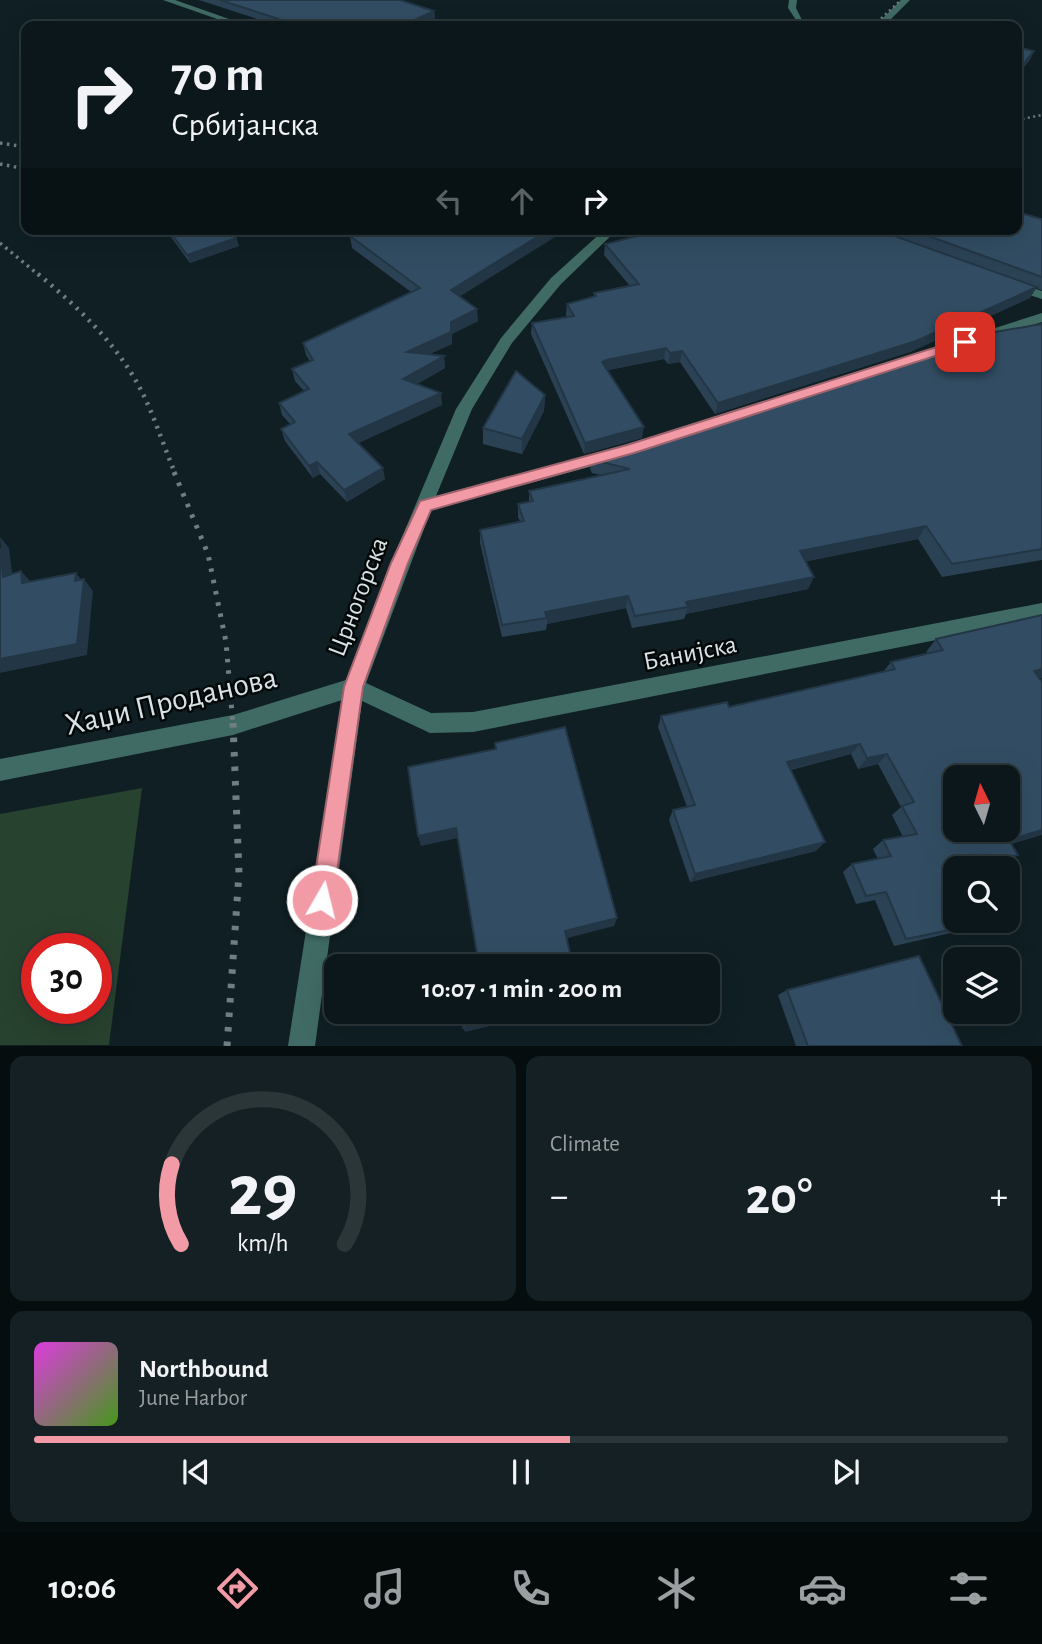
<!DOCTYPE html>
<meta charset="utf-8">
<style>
body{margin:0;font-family:"Alegreya Sans",sans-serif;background:#142023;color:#f1f3f6;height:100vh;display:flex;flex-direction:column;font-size:26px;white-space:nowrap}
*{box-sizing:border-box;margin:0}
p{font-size:23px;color:#9a9fa2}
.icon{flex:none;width:38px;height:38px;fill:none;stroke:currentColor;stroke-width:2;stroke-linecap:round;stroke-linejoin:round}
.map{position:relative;height:1046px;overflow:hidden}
.side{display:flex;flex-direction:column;gap:10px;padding:10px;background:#060d0e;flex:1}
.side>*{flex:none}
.guide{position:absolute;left:21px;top:21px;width:1001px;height:214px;border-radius:14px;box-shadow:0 7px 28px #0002,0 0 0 2px #2b3639;background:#0b171a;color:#f1f3f6;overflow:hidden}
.needle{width:46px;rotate:355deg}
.controls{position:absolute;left:943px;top:765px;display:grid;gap:14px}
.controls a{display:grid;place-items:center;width:77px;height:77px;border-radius:14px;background:#0b171a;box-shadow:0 7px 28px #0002,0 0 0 2px #2b3639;font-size:35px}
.speed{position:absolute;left:21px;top:933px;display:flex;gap:14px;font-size:35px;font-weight:700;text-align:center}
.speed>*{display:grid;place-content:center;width:91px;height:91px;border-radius:50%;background:#0b171a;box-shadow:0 7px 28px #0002,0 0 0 2px #2b3639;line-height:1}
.speed .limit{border:10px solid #d22;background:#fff;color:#111}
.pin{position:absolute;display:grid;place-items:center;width:60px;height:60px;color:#fff;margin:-30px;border-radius:14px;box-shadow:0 4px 10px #0006}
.me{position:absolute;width:77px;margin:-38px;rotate:8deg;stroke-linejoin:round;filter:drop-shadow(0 0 5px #0008)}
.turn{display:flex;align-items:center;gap:24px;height:147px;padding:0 35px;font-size:32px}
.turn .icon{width:91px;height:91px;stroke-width:2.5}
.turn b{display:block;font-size:49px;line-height:60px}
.lanes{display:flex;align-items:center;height:66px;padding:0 35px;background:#0003;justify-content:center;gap:35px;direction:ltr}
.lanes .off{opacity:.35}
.big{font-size:52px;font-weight:600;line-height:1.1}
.side .card{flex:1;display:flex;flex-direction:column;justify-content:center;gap:10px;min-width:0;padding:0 24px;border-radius:14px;background:#142023}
.side .dial{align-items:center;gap:0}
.dial svg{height:182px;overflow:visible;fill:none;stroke:#2b3639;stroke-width:7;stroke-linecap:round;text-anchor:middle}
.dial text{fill:#f1f3f6;stroke:none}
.song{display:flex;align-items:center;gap:21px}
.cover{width:84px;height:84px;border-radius:10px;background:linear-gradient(135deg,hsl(300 70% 55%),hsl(100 70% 35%))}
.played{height:7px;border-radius:4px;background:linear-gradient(90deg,#f39aa7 55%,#2b3639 55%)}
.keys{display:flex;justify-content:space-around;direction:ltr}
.heat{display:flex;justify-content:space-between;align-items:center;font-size:38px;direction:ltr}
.side .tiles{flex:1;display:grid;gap:10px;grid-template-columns:1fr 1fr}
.card:last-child{grid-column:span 2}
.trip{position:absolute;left:324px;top:954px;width:396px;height:70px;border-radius:14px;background:#0b171a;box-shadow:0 7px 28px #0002,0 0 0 2px #2b3639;font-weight:600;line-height:70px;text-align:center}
.tabs{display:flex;height:112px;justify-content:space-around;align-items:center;background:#04090a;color:#9a9fa2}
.tabs .icon{width:49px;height:49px}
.tabs .selected{color:#f39aa7}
.tabs b{font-size:32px;color:#f1f3f6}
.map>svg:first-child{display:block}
.green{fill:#27422e;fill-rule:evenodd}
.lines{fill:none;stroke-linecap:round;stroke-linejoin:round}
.minor{fill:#406b64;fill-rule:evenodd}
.rail-far4{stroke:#707e81;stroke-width:2.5;stroke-dasharray:2 3.5;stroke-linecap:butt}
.rail-far3{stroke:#707e81;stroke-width:3.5;stroke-dasharray:2.5 4.5;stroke-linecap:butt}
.rail-far2{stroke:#707e81;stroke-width:4.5;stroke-dasharray:2.5 6;stroke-linecap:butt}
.rail-far1{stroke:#707e81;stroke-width:5;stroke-dasharray:3.5 8;stroke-linecap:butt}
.rail{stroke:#707e81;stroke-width:7;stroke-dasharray:4.5 10;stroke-linecap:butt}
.wall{fill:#2b4255}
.shaded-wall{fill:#233645}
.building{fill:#324d63;stroke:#233645;stroke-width:2;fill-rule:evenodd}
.route{fill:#f39aa7;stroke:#9e646d;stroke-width:2}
.labels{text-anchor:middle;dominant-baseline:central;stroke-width:5;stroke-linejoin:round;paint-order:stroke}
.street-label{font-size:26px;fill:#d8e3e5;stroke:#030809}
.near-street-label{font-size:32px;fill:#d8e3e5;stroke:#030809}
</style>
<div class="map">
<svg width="1042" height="1046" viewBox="0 0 1042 1046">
<rect width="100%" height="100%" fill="#0f1f23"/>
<path class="green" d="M142,788L109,1045H0V814ZM37,948H96V1008H37Z"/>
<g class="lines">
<g class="minor">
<polygon points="163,0 175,0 249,26 237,26"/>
<polygon points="789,0 797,0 796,8 802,20 796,20 788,8"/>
<polygon points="901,0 910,0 884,26 875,26"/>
<polygon points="605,229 618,229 561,284 512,343 472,409 436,496 615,448 623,454 615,460 431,510 366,683 431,713 473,712 1042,603 1042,619 473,732 430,733 362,701 315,1046 288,1046 342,700 233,735 0,781 0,759 233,715 346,680 391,563 456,409 501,338 551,278"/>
<polygon points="1012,281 1042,291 1042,299 1007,288 1005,285"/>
<polygon points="1042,313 1042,322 978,342 971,338 973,335"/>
<polygon points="748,406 753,407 756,411 753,415 678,440 670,434 672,430"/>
</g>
<g class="rail-far4">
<polyline points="873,26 901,0"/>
<polyline points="1017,120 1042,115"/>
</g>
<g class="rail-far3">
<polyline points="0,143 26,147"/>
<polyline points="0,164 26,169"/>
<polyline points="0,243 40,276"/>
</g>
<path class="rail-far2" d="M38,274C79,308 118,345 142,392C155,418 164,447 175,473"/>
<polyline class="rail-far1" points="174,472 208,554 226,642 233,725"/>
<polyline class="rail" points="227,1046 239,873 233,723"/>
</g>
<g class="wall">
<polygon points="199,0 400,0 434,11 435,18 418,26 279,26"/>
<polygon points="1042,219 1042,290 1036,288 1030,298 910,352 715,414 680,362 668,364 664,359 607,370 642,438 584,454 531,334 532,323 568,317 566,315 567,304 594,297 594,293 630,286 604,255 605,244 666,229 1017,229"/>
<polygon points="165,229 228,229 236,238 239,246 190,263"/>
<polygon points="350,236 460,296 478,321 452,334 452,344 429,354 444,356 445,368 417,384 442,405 358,443 385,479 347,502 320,474 313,478 285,441 281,429 290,424 282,415 279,403 304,391 295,381 292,369 310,361 306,355 303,343 411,292 352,248"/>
<polygon points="1042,324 1042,560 942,577 918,539 806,561 808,589 686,614 684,619 632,628 626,608 547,624 546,630 502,637 480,543 480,530 520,521 518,517 518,504 529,502 529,491 601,475 592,473 590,469 592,455 726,422 728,414"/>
<polygon points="545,395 544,411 522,454 483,444 483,428"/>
<polygon points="936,639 1040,679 1011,844 1018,855 1003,863 990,866 956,920 983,920 968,924 969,926 955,932 894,946 875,900 856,904 843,872 852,864 878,859 873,849 883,840 903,837 892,815 901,807 878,764 858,769 851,754 791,770 816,851 690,882 669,820 673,810 687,807 658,727 661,716 729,707 883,672 891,662 928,653 926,652"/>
<polygon points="787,990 962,1046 796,1046 778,995"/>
</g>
<g class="shaded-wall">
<polygon points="434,11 435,18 418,26 406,26 406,24"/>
<polygon points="295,20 296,26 289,26 288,22"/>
<polygon points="1034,51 1030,60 1017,76 1017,72"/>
<polygon points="550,229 568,229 451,302 451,290"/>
<polygon points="236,238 239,246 190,263 187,255"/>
<polygon points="1037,287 1030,298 910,352 715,414 718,403"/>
<polygon points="477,309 478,321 452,334 452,344 408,364 407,352 451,322"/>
<polygon points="666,348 664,359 605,371 602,362 606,360"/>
<polygon points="682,351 680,362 668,364 670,353"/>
<polygon points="444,356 445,368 405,391 403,379"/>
<polygon points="441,393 442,405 352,446 349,434"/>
<polygon points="545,395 544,411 522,454 522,439"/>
<polygon points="644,427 642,438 584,454 585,443"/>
<polygon points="317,462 320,474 313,478 309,466"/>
<polygon points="383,468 385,479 347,502 344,490"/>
<polygon points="926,526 918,539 794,564 800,551"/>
<polygon points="0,537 9,548 14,589 3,577"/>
<polygon points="21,571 32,583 22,583"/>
<polygon points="76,573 84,583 84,579 93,591 87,655 0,673 0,659 75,581"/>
<polygon points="814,577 808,589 686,614 688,607 686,602"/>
<polygon points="628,596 626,608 547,624 547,618 545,612"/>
<polygon points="1042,669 1042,678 1021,682 1034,671"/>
<polygon points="860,744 851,754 780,772 787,762"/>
<polygon points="887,754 878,764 858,769 867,758"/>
<polygon points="456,828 458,838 421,846 418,836"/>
<polygon points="1042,830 1042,835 995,849 1009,840"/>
<polygon points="825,842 816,851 690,882 695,874"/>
<polygon points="617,918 614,926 564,939 565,931"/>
<polygon points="970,920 983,920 953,928"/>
<polygon points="515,1015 515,1020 465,1032 463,1028"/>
</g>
<g class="building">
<polygon points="220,0 400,0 434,11 406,24 415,26 316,26 295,20 288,22"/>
<polygon points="894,20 924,26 887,26"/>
<polygon points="1017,47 1034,51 1017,72"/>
<polygon points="1017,212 1042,219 1042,277 909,229 1017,229"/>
<polygon points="168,229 228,229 236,238 187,255"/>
<polygon points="368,229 550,229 451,290 477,309 451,322 451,332 407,352 444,356 403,379 441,393 349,434 383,468 344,490 317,462 309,466 281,429 295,422 279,403 309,389 292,369 313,360 303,343 420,288 350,236"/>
<polygon points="666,229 875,229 1037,287 916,341 718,403 682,351 670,353 666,348 606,360 602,362 644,427 585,443 532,323 574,316 567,304 596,296 594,293 639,284 605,244"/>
<polygon points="1042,324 1042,549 952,564 926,526 800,551 814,577 686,602 688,607 635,616 628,596 545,612 547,618 502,625 480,530 524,521 518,504 533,501 529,491 630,469 593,460 592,455 674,431 732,421 728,414 977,335"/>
<polygon points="516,371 545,395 522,439 483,428"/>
<polygon points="0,548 3,577 21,571 22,583 76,573 75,581 84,579 77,644 0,659"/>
<path d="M1042,615V669L1034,671L1042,682V830L1009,840L1018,855L988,862L991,868H956V920H970L967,921L969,926L906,939L886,892L866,896L852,864L891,856L883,840L917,834L902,806L914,802L887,754L867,758L860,744L787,762L825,842L695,874L673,810L695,805L661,716L727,702L729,707L895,669L891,662L943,650L936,639ZM956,777H1008V830H956Z"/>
<polygon points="565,727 617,918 565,931 573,966 479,966 456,828 418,836 408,767 496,749 495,743"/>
<polygon points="1008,897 1015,909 1008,911"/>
<polygon points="919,956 962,1046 808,1046 787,990"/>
<polygon points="460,1012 514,1012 515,1015 463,1028"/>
</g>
<polygon class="route" points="965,338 969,339 969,345 634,453 431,510 408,563 363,687 333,900 329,908 322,911 314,908 311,900 344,687 391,563 420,501 627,445"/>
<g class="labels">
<g class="street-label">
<text transform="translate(358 597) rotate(-69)">Црногорска</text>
<text transform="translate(690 653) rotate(-11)">Банијска</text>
</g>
<g class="near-street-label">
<text transform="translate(171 701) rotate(-13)">Хаџи Проданова</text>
</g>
</g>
</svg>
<div class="controls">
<a><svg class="needle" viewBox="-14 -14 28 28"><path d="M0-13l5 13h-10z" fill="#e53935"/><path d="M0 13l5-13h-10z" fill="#9a9fa2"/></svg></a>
<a><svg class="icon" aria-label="search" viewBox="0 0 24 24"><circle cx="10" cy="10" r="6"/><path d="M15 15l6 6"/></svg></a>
<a><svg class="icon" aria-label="layers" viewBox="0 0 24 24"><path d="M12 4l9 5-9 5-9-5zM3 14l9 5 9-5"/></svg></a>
</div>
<div class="speed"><div class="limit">30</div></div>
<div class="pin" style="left:965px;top:342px;background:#d93025"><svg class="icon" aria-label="arrive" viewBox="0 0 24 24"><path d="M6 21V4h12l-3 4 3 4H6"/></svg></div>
<svg class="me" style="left:322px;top:900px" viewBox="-20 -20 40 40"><circle r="17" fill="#f39aa7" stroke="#fff" stroke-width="3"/><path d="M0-11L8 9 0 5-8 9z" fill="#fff"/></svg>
<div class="trip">10:07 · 1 min · 200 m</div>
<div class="guide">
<div class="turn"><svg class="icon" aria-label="right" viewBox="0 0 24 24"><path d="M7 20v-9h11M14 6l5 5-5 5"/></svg><div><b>70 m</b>Србијанска</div></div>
<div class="lanes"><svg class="icon off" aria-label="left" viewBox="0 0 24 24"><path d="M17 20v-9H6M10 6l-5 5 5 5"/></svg><svg class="icon off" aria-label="ahead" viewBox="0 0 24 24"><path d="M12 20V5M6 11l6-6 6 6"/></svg><svg class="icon" aria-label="right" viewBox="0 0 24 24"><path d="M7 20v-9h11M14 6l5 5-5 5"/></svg></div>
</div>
</div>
<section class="side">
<div class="tiles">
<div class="card dial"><svg viewBox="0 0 100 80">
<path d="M14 69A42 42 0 1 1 86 69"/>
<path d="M14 69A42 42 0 0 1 10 34" stroke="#f39aa7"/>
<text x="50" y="56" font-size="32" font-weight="700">29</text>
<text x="50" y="72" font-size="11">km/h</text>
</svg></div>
<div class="card"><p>Climate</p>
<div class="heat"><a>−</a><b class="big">20°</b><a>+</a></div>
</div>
<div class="card">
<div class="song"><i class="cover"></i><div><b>Northbound</b><p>June Harbor</p></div></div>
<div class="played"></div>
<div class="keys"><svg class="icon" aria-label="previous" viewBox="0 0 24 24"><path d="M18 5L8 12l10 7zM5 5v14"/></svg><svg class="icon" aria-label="pause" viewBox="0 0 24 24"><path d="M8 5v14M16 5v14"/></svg><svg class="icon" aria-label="next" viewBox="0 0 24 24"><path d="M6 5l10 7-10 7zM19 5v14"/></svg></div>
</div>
</div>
</section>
<nav class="tabs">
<b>10:06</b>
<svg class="icon selected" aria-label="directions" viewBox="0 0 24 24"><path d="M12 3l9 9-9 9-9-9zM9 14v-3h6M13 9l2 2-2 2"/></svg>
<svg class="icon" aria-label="music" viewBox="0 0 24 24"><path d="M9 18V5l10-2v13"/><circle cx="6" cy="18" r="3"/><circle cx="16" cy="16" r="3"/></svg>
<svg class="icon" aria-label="phone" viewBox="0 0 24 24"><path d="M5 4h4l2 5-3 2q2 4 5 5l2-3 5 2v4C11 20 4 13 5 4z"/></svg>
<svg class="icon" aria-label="climate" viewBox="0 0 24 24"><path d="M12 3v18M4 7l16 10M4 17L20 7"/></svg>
<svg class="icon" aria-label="car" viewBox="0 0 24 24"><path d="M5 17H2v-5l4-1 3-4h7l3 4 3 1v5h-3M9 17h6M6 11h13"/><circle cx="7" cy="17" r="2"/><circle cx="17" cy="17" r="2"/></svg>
<svg class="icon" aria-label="filters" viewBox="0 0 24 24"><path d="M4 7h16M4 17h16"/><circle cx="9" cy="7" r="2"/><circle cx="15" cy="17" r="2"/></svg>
</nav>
